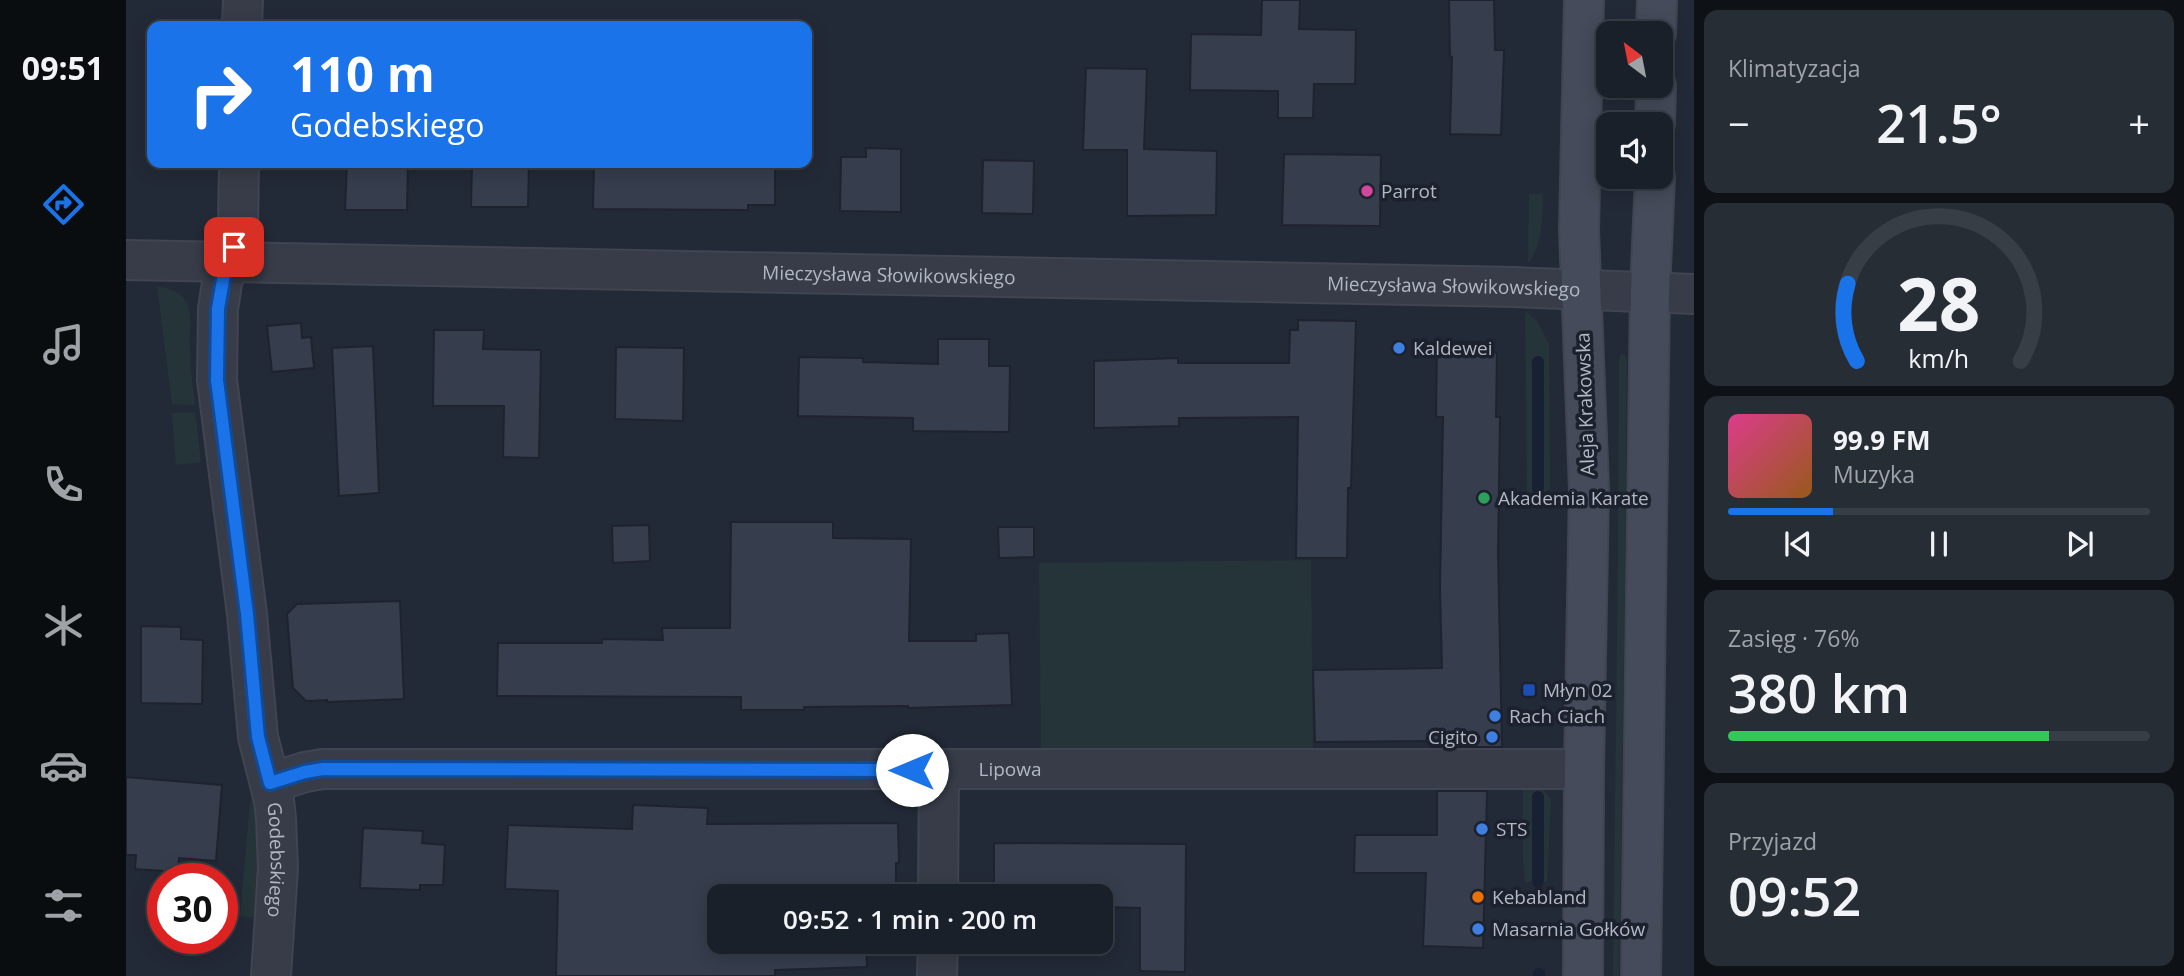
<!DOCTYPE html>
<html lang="pl">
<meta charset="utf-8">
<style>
body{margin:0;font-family:"Open Sans",sans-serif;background:#272d35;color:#f1f3f6;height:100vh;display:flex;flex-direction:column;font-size:26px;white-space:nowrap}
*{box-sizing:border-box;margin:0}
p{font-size:23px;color:#9fa3a8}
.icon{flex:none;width:38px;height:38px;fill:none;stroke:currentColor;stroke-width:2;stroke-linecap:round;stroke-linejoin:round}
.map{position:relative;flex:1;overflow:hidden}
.drawer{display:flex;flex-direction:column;gap:10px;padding:10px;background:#0e1217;width:490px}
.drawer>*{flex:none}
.top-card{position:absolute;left:21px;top:21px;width:665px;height:147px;border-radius:14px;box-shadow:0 4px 18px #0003,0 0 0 2px #383e46;background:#1a73e8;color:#fff;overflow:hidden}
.needle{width:46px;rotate:328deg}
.tools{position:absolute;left:1470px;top:21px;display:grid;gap:14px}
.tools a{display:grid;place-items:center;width:77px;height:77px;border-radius:14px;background:#1a2029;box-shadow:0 4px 18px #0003,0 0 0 2px #383e46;font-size:35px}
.speed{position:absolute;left:21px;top:863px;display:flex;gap:14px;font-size:35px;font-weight:700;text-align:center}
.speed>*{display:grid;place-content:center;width:91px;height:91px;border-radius:50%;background:#1a2029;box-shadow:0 4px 18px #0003,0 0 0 2px #383e46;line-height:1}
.speed .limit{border:10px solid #d22;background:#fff;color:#111}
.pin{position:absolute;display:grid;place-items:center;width:60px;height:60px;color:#fff;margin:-30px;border-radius:14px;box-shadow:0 4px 10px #0006}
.me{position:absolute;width:77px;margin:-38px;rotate:270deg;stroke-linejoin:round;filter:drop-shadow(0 0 5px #0008)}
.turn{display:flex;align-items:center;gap:24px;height:147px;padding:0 28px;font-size:32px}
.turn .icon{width:91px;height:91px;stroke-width:2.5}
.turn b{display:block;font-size:49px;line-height:60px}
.big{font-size:52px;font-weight:600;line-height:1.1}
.drawer .widget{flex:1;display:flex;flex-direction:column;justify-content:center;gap:10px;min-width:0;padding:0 24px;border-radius:14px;background:#272d35}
.drawer .dial{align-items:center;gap:0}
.dial svg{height:182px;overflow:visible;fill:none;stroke:#383e46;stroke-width:7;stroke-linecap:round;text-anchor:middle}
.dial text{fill:#f1f3f6;stroke:none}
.song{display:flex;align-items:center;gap:21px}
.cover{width:84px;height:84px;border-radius:10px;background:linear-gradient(135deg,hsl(330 70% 55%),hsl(30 70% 35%))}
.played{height:7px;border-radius:4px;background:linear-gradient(90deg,#1a73e8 25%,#383e46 25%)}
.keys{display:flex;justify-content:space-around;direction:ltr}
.heat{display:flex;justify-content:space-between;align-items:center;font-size:38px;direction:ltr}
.charge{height:10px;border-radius:5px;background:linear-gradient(90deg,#34c759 76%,#383e46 0)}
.trip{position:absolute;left:581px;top:884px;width:406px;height:70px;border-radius:14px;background:#1a2029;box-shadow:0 4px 18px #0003,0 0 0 2px #383e46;font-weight:600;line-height:70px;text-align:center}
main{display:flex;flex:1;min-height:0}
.tab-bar{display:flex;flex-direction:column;width:126px;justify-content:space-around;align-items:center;background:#0a0d10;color:#9fa3a8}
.tab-bar .icon{width:49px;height:49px}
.tab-bar .on{color:#1a73e8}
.tab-bar b{font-size:32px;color:#f1f3f6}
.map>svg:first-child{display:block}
.green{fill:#253438}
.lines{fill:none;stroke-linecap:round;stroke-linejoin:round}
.stream{stroke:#182134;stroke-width:12}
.building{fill:#363e4e;stroke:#1e232f;stroke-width:2}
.minor-casing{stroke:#404551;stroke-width:42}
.secondary-casing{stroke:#404551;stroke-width:42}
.minor{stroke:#373c48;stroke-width:38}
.secondary{stroke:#454b5a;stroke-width:38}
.route-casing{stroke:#114b97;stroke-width:18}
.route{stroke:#1a73e8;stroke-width:12}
.hotel-dot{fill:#d1479c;stroke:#1c212d;stroke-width:2.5}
.shop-dot{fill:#3f7fe0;stroke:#1c212d;stroke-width:2.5}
.leisure-dot{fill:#2e9e5b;stroke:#1c212d;stroke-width:2.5}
.transit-dot{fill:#1a4fb4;stroke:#1c212d;stroke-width:2.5}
.food-dot{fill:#e8710a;stroke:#1c212d;stroke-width:2.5}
.labels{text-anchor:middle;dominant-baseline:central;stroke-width:7;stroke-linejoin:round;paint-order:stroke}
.poi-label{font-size:19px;fill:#b2b7c4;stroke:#1c212d;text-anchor:start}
.street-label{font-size:19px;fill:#b2b7c4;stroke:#1c212d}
</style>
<main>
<nav class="tab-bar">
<b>09:51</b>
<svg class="icon on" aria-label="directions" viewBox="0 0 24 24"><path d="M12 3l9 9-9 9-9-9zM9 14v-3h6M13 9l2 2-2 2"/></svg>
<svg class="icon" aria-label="music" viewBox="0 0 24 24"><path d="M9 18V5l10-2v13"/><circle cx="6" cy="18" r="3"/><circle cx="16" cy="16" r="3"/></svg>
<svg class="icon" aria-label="phone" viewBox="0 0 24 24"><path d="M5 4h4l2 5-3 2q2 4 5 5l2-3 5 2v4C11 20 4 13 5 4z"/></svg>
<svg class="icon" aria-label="climate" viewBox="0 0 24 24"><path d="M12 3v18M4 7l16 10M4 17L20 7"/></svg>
<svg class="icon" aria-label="car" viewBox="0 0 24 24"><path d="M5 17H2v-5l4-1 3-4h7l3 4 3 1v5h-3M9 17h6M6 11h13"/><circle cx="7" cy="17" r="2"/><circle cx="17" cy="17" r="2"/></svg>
<svg class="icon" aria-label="filters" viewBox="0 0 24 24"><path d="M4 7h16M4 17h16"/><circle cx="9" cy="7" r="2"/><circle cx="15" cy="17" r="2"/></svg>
</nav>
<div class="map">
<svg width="1568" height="976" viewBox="0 0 1568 976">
<rect width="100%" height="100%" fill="#232a37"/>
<g class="green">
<path d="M1403,194H1417C1416,218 1417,244 1402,264Z"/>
<path d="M31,286C73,293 63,318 64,350C64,368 67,387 69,405L46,404Z"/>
<polygon points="1399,311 1411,321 1423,344 1424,489 1410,496 1401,496"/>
<polygon points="1497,353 1501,359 1499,593 1493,976 1487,976 1492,565 1493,363 1494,356"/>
<polygon points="69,412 75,462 50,465 46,413"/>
<polygon points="1185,560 1187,751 915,749 913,563"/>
<polygon points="1397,782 1417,789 1425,800 1421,882 1399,882 1397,857"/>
<polygon points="125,791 129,792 134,828 133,918 114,916"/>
</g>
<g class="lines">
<g class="stream">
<polyline points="1412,488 1412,362"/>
<polyline points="1412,881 1412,797"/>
<polyline points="1413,976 1413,974"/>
</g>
</g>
<g class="building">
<polygon points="1136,0 1174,0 1173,29 1230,30 1229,84 1188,84 1187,118 1152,118 1152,91 1064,90 1065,34 1135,35"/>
<polygon points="1323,0 1368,0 1369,50 1378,50 1375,135 1324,134 1326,57 1324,58"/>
<polygon points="960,68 1021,69 1018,149 1091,151 1090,215 1001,216 1001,150 957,150"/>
<polygon points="740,148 775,149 775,212 714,211 715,157 740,157"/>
<polygon points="1158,154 1255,155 1254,226 1156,225"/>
<polygon points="857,160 908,161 907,214 856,213"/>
<polygon points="221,163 282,163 281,210 219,210"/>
<polygon points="346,163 403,163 402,207 345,207"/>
<polygon points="468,163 540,163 540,167 649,168 649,205 622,205 622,210 467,209"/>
<polygon points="1172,320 1230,321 1225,488 1222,488 1221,558 1170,558 1172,417 1053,418 1053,426 968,428 968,361 1052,358 1052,363 1163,363 1164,330 1172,330"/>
<polygon points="175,323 176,338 185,337 188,368 146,372 141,326"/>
<polygon points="308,330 358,330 357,349 415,350 413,458 377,457 378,406 307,406"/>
<polygon points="812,339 863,339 863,366 884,366 883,432 787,431 787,418 672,416 673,357 737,358 737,362 812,364"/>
<polygon points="1311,341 1358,342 1371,354 1370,417 1374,417 1372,552 1376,747 1305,747 1304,741 1189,742 1187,670 1316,668 1314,589 1317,417 1310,417"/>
<polygon points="247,346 253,493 213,496 206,348"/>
<polygon points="490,347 558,348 557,421 489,419"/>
<polygon points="605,522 707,522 707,538 785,539 783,641 850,641 850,634 883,633 886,705 782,708 782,706 678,707 678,710 615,710 615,697 371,696 372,643 476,643 476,639 537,640 536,628 604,628"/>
<polygon points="523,525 524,561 487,563 486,526"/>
<polygon points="872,527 908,527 908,557 873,558"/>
<polygon points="274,601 278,699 201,702 201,700 180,701 167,688 161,614 171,604"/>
<polygon points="15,626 55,627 55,639 77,640 76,704 15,703"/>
<polygon points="0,777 96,785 90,861 53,858 52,872 9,869 10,855 0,855"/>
<polygon points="1311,791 1361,791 1357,948 1297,946 1300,873 1228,873 1229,835 1311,835"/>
<polygon points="507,805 582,808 581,824 772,823 773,863 770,863 770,883 749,883 749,896 593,896 593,942 751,942 751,945 740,946 741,967 649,970 649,976 430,976 432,891 379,889 382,825 506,829"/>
<polygon points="237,828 297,831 296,843 319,845 317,885 294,885 294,890 234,888"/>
<polygon points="868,843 1060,844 1059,972 1014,971 1014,908 975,907 975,896 868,896"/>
</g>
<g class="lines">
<defs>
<g id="minor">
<polyline points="116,26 117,0"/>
<path id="s1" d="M113,163L112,228L96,283L92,309L91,380L121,614L132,737L148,800L150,818L152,868L145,976"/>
<path id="s2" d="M0,260L1388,287L1568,294"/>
<path id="s3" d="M144,783L179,772L197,769H1458"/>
<polyline points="812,896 813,770"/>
<polyline points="811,976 812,942"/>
</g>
<g id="secondary">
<polyline points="1530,33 1531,0"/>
<polyline points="1529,124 1530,86"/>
<polyline points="1457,976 1458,769 1463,489 1453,230 1458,0"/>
<polyline points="1515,976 1524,291 1529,177"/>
</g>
</defs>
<use href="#minor" class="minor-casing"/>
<use href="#secondary" class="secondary-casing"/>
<use href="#minor" class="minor"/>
<use href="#secondary" class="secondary"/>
</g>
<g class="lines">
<defs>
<polyline id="route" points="108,247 98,274 92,309 91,380 121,614 132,737 144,783 179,772 197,769 786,770"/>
</defs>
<use href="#route" class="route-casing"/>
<use href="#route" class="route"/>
</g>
<circle class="hotel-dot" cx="1241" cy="191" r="7"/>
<g class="shop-dot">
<circle cx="1273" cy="348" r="7"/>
<circle cx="1369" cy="716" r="7"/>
<circle cx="1366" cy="737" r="7"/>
<circle cx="1356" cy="829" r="7"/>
<circle cx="1352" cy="929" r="7"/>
</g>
<circle class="leisure-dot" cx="1358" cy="498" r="7"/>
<rect class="transit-dot" x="1396" y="683" width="14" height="14" rx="3.5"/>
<circle class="food-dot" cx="1352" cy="897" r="7"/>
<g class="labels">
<g class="poi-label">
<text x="1255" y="191">Parrot</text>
<text x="1287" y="348">Kaldewei</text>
<text x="1372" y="498">Akademia Karate</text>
<text x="1417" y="690">Młyn 02</text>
<text x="1383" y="716">Rach Ciach</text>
<text x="1352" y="737" text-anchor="end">Cigito</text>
<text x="1370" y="829">STS</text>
<text x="1366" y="897">Kebabland</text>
<text x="1366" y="929">Masarnia Gołków</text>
</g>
<g class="street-label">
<text stroke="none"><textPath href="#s2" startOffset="763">Mieczysława Słowikowskiego</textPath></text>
<text stroke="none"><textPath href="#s2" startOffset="1328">Mieczysława Słowikowskiego</textPath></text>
<text transform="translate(1459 404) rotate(-92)">Aleja Krakowska</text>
<text stroke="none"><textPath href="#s3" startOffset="742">Lipowa</textPath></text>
<text stroke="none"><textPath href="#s1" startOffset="704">Godebskiego</textPath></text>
</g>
</g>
</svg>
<div class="tools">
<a><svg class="needle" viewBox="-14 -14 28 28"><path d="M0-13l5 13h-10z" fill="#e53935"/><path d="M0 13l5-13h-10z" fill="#9fa3a8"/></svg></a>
<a><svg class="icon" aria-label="sound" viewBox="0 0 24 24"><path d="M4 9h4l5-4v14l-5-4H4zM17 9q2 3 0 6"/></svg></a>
</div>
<div class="speed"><div class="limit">30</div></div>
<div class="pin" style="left:108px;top:247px;background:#d93025"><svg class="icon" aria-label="arrive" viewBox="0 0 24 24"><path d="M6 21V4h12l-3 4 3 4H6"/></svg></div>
<svg class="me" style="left:786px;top:770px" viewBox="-20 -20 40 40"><circle r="19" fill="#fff"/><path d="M0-13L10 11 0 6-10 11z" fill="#1a73e8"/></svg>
<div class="trip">09:52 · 1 min · 200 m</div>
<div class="top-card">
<div class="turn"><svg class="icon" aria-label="right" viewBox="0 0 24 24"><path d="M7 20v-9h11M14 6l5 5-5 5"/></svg><div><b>110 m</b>Godebskiego</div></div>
</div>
</div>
<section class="drawer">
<div class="widget"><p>Klimatyzacja</p>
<div class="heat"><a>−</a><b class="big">21.5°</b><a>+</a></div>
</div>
<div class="widget dial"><svg viewBox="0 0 100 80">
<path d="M14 69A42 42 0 1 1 86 69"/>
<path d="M14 69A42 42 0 0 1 10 35" stroke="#1a73e8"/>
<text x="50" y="56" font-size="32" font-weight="700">28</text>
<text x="50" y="72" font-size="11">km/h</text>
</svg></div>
<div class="widget">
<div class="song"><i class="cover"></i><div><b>99.9 FM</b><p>Muzyka</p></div></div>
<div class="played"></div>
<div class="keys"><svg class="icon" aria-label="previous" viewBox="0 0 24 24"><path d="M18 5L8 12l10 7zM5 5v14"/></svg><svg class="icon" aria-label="pause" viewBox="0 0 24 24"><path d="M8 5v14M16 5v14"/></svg><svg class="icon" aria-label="next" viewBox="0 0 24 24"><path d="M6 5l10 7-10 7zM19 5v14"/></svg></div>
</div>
<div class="widget"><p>Zasięg · 76%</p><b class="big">380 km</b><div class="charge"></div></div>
<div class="widget"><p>Przyjazd</p><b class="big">09:52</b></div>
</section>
</main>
